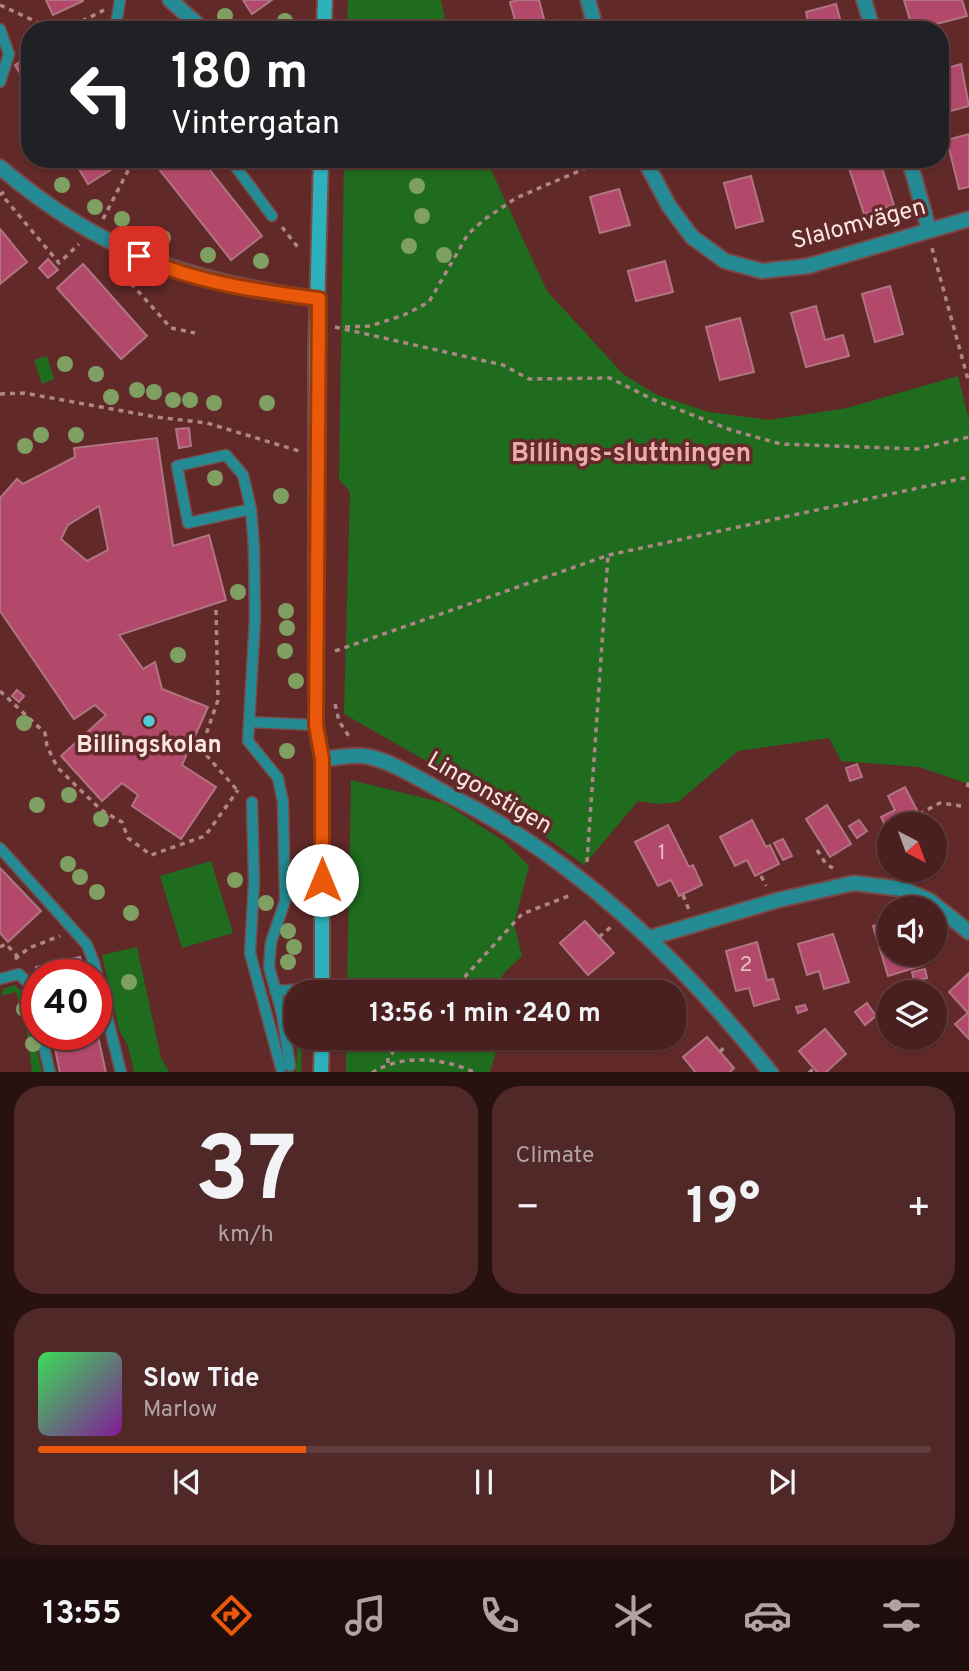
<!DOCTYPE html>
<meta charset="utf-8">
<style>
body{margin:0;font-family:Overpass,sans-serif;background:#502828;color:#f1f3f6;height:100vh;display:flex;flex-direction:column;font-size:26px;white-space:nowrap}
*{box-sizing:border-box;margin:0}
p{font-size:23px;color:#b1a3a4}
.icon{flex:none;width:38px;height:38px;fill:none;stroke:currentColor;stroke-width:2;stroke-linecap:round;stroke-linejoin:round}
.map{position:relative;height:1072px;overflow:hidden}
.side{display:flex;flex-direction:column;gap:14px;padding:14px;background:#281211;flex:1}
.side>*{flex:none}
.guide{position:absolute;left:21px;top:21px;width:928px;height:147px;border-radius:28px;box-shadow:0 2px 5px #0004,0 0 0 2px #613e3d;background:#202124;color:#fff;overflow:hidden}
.needle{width:46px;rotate:139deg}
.tools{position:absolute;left:877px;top:812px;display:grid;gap:14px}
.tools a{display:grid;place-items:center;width:70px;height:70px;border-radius:50%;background:#49201f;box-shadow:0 2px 5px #0004,0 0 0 2px #613e3d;font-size:35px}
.speed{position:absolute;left:21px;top:959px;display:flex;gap:14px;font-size:35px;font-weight:700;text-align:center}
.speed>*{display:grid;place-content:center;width:91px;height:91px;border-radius:50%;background:#49201f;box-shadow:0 2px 5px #0004,0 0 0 2px #613e3d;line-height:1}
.speed .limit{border:10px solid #d22;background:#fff;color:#111}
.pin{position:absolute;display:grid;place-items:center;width:60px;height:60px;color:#fff;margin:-30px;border-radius:14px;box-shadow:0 4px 10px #0006}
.me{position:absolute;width:77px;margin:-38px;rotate:0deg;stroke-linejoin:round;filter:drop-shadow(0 0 5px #0008)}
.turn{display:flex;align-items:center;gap:24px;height:147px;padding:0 35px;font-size:32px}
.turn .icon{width:91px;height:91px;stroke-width:2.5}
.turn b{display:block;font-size:49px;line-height:60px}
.big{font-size:52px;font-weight:700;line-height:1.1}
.side .widget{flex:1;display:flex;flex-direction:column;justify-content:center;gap:10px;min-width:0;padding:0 24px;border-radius:28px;background:#502828}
.side .dial{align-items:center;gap:0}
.dial b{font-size:91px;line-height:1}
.song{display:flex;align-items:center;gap:21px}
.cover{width:84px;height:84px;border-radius:10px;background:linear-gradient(135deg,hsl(130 70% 55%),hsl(290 70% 35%))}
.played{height:7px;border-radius:4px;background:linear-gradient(90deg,#ea580c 30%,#613e3d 30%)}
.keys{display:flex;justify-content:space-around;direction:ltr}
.heat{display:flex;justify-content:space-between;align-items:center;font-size:38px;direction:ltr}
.side .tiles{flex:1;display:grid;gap:14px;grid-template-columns:1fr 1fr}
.widget:last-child{grid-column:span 2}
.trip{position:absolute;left:284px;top:980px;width:402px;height:70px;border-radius:28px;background:#49201f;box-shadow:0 2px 5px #0004,0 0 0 2px #613e3d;font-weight:700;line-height:70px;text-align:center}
.menu{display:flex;height:112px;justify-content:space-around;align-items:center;background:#1d0d0c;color:#b1a3a4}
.menu .icon{width:49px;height:49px}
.menu .on{color:#ea580c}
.menu b{font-size:32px;color:#f1f3f6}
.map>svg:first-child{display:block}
.green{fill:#1f6c1e}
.building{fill:#b2486a;stroke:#b17483;stroke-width:2;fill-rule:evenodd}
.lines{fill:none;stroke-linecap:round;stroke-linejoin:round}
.lane-casing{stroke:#794847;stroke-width:13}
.street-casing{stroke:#794847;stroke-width:18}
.secondary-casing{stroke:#794847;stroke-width:18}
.path{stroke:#ad8785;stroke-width:3.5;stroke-dasharray:5 5;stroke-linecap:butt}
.lane{stroke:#248b94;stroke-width:10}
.street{stroke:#248b94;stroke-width:14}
.secondary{stroke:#2db2bc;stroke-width:14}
.tree{fill:#809f63}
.route-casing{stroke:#983908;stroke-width:18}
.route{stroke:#ea580c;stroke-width:12}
.poi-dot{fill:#52ccd6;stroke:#612a29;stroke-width:2.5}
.labels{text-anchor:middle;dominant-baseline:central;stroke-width:7;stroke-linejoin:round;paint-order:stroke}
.number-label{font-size:21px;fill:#e8bec5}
.street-label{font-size:24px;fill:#fae5e3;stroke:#612a29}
.poi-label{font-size:24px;font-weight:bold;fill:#fae5e3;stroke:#612a29}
.neighbourhood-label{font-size:26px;font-weight:bold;fill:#edaba7;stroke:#612a29}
</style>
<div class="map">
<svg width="969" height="1073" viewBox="0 0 969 1073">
<rect width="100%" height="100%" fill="#612a29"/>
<g class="green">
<polygon points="348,0 441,0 447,30 347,30"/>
<polygon points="344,159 486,159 547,291 623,374 657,395 709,412 769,420 847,408 958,376 969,420 969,784 919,767 841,761 829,738 738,751 678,802 658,804 638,801 584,865 495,800 344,714 350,492 339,479"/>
<polygon points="47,356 54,379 42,384 34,360"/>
<polygon points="351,780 444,803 504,841 529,866 514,924 522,956 504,973 495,992 347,992"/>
<polygon points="211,861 233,933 182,948 160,876"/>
<polygon points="137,947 161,1058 169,1072 134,1072 128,1046 119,1030 102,955"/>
<polygon points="14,985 24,993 42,1072 32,1072 27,1034 16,992 1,996 3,989"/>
<polygon points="296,999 296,1038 302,1038 301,1072 296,1072 297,1051 288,1013"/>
<polygon points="346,1038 500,1038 490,1072 346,1073"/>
</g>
<g class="building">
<polygon points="46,0 83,0 83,1 53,15"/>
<polygon points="243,0 272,0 252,14"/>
<polygon points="519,0 539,0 545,23 556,20 559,30 505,30 516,24 510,2"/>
<polygon points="904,0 962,0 967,16 913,30"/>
<polygon points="836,4 843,30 810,30 806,12"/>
<polygon points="139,21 148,30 129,30"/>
<polygon points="30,56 30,90 15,65"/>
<polygon points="961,64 969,106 940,114 940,70"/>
<polygon points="969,134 969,187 959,189 947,140"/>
<polygon points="73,159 113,159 117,166 88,184"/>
<polygon points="151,159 201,159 262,236 231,260"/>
<polygon points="879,159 894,205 864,214 849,168"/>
<polygon points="751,176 763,221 736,228 724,183"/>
<polygon points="619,189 630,225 600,233 590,197"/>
<polygon points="0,229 27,262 0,284"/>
<polygon points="48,259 58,270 48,278 39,268"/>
<polygon points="665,261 673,292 636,301 628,271"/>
<polygon points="83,264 147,336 121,359 57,288"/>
<polygon points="890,286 903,334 875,342 862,294"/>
<polygon points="816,306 825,340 843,335 849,356 806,367 791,313"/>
<polygon points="740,318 754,372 720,380 706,327"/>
<polygon points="189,428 191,446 179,448 176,429"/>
<path d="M157,438L173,546L209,535L226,600L119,635L143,669L155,662L162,689L208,707L182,765L216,787L181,839L132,806L138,795L122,783L102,801L61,756L106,715L95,705L74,719L0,611V498L17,479L23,484L75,457L74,448ZM99,506L108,550L87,561L61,539L68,525Z"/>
<polygon points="17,690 24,696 19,702 12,696"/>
<polygon points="857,764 862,777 850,781 846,768"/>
<polygon points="905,787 924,824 889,824 889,833 881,817 895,810 888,796"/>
<polygon points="827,805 851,844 830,857 806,819"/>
<polygon points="752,820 766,847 770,845 779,864 755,876 747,860 735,866 720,837"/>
<polygon points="859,820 867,831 857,838 849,826"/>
<polygon points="668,825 689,867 693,865 702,885 679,896 671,880 658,886 635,842"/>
<polygon points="783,839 792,856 783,860 774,843"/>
<polygon points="0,868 41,911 8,942 0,933"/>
<polygon points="585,921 614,953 588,975 560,943"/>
<polygon points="889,921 889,954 920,954 924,965 888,976 873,926"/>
<polygon points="833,934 849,982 824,989 819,971 807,975 798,944"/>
<polygon points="757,942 767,980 773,979 779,999 754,1006 749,988 736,991 726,951"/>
<polygon points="80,957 84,975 38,975 36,967"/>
<polygon points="925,969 927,978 914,981 912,972"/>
<polygon points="969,973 969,1039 955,1024 968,1013 949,992"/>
<polygon points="639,982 649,992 628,992"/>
<polygon points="867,1003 876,1016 865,1025 855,1012"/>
<polygon points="805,1005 807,1010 798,1013 796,1007"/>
<polygon points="96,1027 106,1073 60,1073 52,1034 96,1034"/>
<polygon points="825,1029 846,1054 825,1073 818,1073 799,1051"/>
<polygon points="707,1037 734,1068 729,1073 696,1073 683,1057"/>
</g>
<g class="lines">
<defs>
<g id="lane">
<polyline points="0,29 9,54 0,82"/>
<polyline points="115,30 120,0"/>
<polyline points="230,159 272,216"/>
<polyline points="251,509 188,523 177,466 226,455 243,475 251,509 254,548 255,619 248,741 278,778 283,802 285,901 271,942 269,967 282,1014 290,1066"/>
<polyline points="249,722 316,725"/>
<polyline points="252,802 254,882 250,953 281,1068"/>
<polyline points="0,848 87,945 94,963 121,1073"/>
<polyline points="0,979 19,974 30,985 37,1015"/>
<polyline points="275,991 322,988"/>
<polyline points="41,1034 50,1073"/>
</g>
<g id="street">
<polyline points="170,0 204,30"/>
<polyline points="588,0 596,30"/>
<polyline points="864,0 873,30"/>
<polyline points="644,159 669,206 692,237 725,261 762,271 808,266 969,219"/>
<polyline points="909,159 929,230"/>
<path d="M0,167C100,253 191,282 319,299"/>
<path d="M322,759C336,758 350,755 364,756C389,759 424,782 447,794C577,859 681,960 771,1073"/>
<polyline points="649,938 778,900 854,883 903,889 930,901 969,932"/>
</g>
<g id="secondary">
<polyline points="324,30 325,0"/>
<polyline points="321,159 316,351 316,725 322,759 322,992"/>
<polyline points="321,1073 322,1038"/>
</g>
</defs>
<use href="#lane" class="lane-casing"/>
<use href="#street" class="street-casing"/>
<use href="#secondary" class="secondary-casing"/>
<g class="path">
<polyline points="0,5 54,30"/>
<polyline points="64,30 104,10"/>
<polyline points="4,192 1,194 59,263 79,244"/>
<polyline points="103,219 134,159"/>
<polyline points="282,227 300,250"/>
<polyline points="932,248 969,383"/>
<polyline points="111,261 171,328 195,333"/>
<polyline points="335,327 503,365 529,379 610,378 654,400 731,430 781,444 917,449 969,437"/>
<polyline points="345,327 370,326 404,315 429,302 468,234 485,219 516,198 607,159"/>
<polyline points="0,394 24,393 156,417 207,423 299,451"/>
<polyline points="216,610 218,700 201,749 238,791"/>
<polyline points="335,651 609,555 969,477"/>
<polyline points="0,691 45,733 47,746 57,767 101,810 122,822 128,838 151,855 205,836 238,790"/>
<polyline points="335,704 339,721 350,738"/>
<polyline points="967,787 969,782"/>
<polyline points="919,814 940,803 961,806"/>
<polyline points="817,850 826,864 833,868"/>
<polyline points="587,862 608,556"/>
<polyline points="761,876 766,886"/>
<polyline points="683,895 689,910"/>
<polyline points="599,937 612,926"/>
<polyline points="0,947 6,944 18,957"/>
<polyline points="15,959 29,948 60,936"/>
<polyline points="451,992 522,914 571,895"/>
<polyline points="720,1052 726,1045"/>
<polyline points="388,1063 388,1058 405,1038"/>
<path d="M372,1073C402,1053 444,1058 476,1073"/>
<polyline points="809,1073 814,1068"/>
</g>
<use href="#lane" class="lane"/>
<use href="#street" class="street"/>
<use href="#secondary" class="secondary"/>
</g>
<g class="tree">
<circle cx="225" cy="16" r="8"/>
<circle cx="285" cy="21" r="8"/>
<circle cx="62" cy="185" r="8"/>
<circle cx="417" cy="186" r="8"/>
<circle cx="95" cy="207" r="8"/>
<circle cx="422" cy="216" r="8"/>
<circle cx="122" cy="219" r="8"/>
<circle cx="163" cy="238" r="8"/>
<circle cx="409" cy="246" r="8"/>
<circle cx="208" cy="255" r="8"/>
<circle cx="444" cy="255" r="8"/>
<circle cx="261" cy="261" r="8"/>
<circle cx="65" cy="364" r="8"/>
<circle cx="96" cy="374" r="8"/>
<circle cx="137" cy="390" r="8"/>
<circle cx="154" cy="392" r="8"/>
<circle cx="111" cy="397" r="8"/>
<circle cx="173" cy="400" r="8"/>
<circle cx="190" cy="400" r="8"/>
<circle cx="214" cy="403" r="8"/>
<circle cx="267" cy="403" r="8"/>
<circle cx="41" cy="435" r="8"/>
<circle cx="76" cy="435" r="8"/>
<circle cx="25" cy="446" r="8"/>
<circle cx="215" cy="478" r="8"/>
<circle cx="281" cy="496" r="8"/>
<circle cx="238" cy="592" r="8"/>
<circle cx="286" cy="611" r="8"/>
<circle cx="287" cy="628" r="8"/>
<circle cx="285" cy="651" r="8"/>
<circle cx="178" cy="655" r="8"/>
<circle cx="296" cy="681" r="8"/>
<circle cx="24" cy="723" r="8"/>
<circle cx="287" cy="751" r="8"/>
<circle cx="69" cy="795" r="8"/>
<circle cx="37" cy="805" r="8"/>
<circle cx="101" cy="819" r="8"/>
<circle cx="68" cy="864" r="8"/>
<circle cx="80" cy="877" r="8"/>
<circle cx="235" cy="880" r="8"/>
<circle cx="97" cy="892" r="8"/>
<circle cx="266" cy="903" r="8"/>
<circle cx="131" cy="913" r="8"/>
<circle cx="288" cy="931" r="8"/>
<circle cx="294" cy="947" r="8"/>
<circle cx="288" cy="962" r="8"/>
<circle cx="129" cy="982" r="8"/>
<circle cx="24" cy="1009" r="8"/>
<circle cx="33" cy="1044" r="8"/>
</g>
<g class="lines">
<defs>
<path id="route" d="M139,256C195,283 259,291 319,299L316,725L322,759V880"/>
</defs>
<use href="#route" class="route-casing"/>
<use href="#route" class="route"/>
</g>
<circle class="poi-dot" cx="149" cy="721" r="7"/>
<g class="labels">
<g class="number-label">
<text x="662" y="853">1</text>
<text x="746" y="965">2</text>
</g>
<g class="street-label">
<text transform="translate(859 225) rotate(-15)">Slalomvägen</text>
<text transform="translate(489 794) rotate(30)">Lingonstigen</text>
</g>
<g class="poi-label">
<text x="149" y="746">Billingskolan</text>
</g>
<g class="neighbourhood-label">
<text x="631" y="454">Billings-sluttningen</text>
</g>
</g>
</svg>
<div class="tools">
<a><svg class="needle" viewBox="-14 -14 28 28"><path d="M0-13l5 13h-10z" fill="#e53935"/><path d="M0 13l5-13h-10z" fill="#b1a3a4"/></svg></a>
<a><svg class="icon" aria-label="sound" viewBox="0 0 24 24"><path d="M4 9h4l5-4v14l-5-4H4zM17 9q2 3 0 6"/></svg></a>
<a><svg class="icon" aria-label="layers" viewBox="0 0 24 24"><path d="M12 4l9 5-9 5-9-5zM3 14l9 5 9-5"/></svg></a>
</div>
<div class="speed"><div class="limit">40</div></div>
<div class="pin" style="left:139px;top:256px;background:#d93025"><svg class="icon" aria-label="arrive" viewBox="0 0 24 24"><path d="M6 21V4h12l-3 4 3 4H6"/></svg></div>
<svg class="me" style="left:322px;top:880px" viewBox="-20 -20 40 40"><circle r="19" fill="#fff"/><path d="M0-13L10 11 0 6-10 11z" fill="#ea580c"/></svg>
<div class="trip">13:56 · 1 min · 240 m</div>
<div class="guide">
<div class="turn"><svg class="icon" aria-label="left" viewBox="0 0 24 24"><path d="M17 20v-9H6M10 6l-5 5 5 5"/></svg><div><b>180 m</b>Vintergatan</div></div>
</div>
</div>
<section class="side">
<div class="tiles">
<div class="widget dial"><b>37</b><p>km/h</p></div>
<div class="widget"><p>Climate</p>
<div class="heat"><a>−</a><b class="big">19°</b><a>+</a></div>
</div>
<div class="widget">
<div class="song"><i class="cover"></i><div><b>Slow Tide</b><p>Marlow</p></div></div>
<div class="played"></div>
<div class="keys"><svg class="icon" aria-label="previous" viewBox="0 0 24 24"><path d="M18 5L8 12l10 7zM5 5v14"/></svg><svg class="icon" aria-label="pause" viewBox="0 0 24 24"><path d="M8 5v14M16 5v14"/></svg><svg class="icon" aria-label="next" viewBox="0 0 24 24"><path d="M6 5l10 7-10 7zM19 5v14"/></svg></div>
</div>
</div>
</section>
<nav class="menu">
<b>13:55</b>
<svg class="icon on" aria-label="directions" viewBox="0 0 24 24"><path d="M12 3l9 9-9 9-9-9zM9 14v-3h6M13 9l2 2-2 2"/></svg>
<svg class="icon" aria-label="music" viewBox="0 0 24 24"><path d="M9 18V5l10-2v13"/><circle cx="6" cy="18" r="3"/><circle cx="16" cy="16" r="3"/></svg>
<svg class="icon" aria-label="phone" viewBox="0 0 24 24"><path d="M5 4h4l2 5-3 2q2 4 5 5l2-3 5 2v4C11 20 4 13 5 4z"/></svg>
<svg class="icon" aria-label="climate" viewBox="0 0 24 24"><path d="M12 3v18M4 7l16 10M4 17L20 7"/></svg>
<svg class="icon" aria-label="car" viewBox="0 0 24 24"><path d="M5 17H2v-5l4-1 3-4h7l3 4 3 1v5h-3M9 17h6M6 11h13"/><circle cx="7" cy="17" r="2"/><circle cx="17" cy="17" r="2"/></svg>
<svg class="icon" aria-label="filters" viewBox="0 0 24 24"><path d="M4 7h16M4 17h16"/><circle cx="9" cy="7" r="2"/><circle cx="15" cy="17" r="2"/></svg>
</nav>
